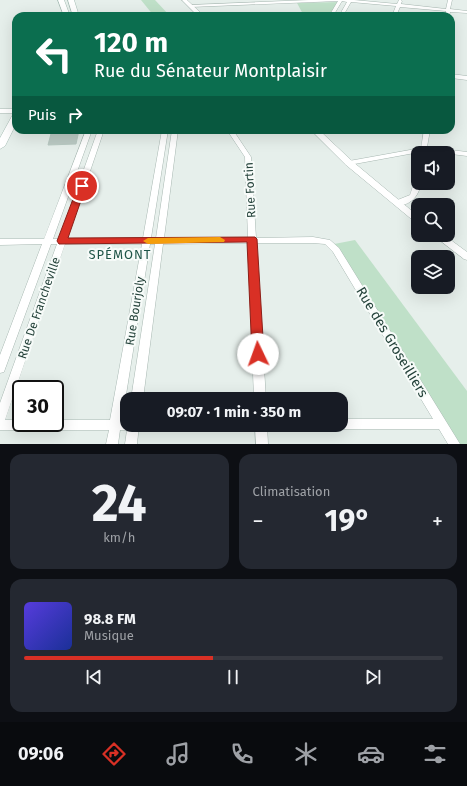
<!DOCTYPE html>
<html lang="fr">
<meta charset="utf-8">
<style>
body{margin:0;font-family:"Fira Sans",sans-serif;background:#242831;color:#f1f3f6;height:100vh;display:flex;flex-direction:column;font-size:15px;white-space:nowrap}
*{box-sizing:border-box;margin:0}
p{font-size:13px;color:#9ea1a6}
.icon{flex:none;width:22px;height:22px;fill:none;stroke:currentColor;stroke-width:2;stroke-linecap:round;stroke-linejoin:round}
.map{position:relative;height:444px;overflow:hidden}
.details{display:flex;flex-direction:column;gap:10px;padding:10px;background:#0d0f14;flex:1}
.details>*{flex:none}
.hud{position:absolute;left:12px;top:12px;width:443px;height:122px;border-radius:12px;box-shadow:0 4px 16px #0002;background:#0b6e4f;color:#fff;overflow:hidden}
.controls{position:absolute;left:411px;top:146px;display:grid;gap:8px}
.controls a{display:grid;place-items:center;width:44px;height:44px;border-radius:8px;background:#171b24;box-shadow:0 4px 16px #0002;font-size:20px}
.speed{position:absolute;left:12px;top:380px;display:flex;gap:8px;font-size:20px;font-weight:700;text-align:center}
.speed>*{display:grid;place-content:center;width:52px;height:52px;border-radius:50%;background:#171b24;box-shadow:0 4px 16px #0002;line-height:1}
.speed .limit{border:2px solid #111;border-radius:6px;background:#fff;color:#111}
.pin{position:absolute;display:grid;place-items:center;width:34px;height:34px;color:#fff;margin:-17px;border:2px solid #fff;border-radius:50%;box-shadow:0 1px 4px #0007}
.me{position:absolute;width:44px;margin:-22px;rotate:357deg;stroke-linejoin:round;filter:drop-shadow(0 0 3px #0008)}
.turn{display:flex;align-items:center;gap:14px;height:84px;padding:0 16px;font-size:18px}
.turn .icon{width:52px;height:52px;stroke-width:2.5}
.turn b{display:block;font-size:28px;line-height:34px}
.then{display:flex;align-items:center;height:38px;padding:0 16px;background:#0003;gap:8px;font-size:15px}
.big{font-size:30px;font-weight:700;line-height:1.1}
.details .widget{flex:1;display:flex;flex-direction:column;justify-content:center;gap:6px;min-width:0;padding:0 14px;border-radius:12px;background:#242831}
.details .dial{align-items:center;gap:0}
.dial b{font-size:52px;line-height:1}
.song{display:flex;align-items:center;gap:12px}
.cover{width:48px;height:48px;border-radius:6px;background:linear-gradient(135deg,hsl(250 70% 55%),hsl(230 70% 35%))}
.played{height:4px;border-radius:2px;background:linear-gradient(90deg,#d93025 45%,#363941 45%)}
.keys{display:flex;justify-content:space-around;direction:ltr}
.heat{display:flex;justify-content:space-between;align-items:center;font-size:22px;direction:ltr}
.details .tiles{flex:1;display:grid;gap:10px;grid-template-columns:1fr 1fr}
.widget:last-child{grid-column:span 2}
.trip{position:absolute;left:120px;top:392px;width:228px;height:40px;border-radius:12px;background:#171b24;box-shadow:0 4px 16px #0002;font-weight:700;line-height:40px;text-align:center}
.tabs{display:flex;height:64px;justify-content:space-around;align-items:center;background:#090b0e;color:#9ea1a6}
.tabs .icon{width:28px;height:28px}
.tabs .on{color:#d93025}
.tabs b{font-size:18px;color:#f1f3f6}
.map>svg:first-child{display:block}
.green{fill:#bfe0c8}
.building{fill:#bbcac4;stroke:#b8c9c2}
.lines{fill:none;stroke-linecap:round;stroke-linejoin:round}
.minor-casing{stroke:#a8b8b2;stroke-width:1}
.tertiary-casing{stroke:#a8b8b2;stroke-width:1}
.secondary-casing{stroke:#a4bbb3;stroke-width:1}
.minor{fill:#fff;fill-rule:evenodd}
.tertiary{fill:#fff;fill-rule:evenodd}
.secondary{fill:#fff;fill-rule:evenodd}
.route{fill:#d93025;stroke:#8d1f18}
.slow{fill:#f59e0b}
.labels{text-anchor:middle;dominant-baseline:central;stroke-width:4;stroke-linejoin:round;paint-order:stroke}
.street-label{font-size:12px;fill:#24423a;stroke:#f7fbf9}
.neighbourhood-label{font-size:13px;letter-spacing:1px;fill:#1f5548;stroke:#f7fbf9}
.near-street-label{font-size:14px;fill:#24423a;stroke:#f7fbf9}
</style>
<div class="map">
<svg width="467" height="444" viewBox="0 0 467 444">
<rect width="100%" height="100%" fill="#e6efeb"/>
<g class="green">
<polygon points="141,0 155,0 170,16 154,16"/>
<polygon points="340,2 331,16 304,16 297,3"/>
<polygon points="355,240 467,391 467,444 449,444 329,245"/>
</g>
<polygon class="building" points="52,130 79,130 76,144 48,145"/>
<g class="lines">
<defs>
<g id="minor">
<polygon points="309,0 354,0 397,4 399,0 401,0 402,1 401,4 446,9 448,0 452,0 450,9 467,11 467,13 450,12 449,16 445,16 446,11 400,7 396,16 392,16 396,6 351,2 343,16 339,16 347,2 342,1 333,16 329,16 338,1 191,7 189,6 191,5"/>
<polygon points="451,74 467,76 467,80 451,78"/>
<rect x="0" y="109" width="16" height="4"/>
<path d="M86,130H92L53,239H59L98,130H104L67,239L143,238L162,130H168L151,238H156L172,130H178L164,238H248L245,157L227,130H233L251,157L256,238L313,237L330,240L339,248L460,444H448L439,429H341L337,427L336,425H341V419H433L333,252L325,244L313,243H256L266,399H254L248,243L163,244L143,399H131L155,244H150L122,420H127V425H139L137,444H125L127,430H120L118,444H106L109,430H0V403L57,244H51L5,369L4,372L0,373V355L42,244L0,245V239H44ZM65,244H142L110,420H55V423H21V420H5Z"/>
<polygon points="424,130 430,130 427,147 467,152 467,156 427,151 426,153 420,153 420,152 349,165 346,163 349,161 421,148"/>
<path d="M415,180H418V183H421C419,196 410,207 395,205L394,203L395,201L410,195Z"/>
<polygon points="255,425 267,425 268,444 256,444"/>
</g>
<g id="tertiary">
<polygon points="182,0 187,0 204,16 198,16"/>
<polygon points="311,130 319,130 352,161 418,216 418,223 415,222 346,165"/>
<polygon points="433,235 444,235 467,252 467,260 464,259"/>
</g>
<g id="secondary">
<polygon points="58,0 64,0 70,16 64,16"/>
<polygon points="68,0 74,0 79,16 73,16"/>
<polygon points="16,113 16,124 5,146 0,149 0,138 12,116"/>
</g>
</defs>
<use href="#minor" class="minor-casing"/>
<use href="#tertiary" class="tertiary-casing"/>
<use href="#secondary" class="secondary-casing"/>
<use href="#minor" class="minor"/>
<use href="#tertiary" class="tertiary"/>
<use href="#secondary" class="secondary"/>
</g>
<polygon class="route" points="82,183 86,186 68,238 255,237 257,239 264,354 262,357 258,358 254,357 252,354 247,242 59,244 57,241 78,186"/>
<polygon class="slow" points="220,237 225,240 224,242 148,244 143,241 148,238"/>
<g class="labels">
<g class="street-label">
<text transform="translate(250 190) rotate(-93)">Rue Fortin</text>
<text transform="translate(39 308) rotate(-71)">Rue De Francheville</text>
<text transform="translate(135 311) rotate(-81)">Rue Bourjoly</text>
</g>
<g class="neighbourhood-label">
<text x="120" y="254">SPÉMONT</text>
</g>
<g class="near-street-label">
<text transform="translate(392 342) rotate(59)">Rue des Groseilliers</text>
</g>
</g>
</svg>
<div class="controls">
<a><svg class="icon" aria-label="sound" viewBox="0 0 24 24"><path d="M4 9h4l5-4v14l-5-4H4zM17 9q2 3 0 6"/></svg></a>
<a><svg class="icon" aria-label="search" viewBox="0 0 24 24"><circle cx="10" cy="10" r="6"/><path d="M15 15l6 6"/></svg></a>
<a><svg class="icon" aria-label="layers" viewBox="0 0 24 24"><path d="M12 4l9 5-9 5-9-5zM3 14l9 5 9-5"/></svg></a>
</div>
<div class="speed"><div class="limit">30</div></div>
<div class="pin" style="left:82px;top:186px;background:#d93025"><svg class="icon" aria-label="arrive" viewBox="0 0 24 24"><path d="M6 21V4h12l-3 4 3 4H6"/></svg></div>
<svg class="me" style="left:258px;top:354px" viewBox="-20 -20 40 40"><circle r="19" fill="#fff"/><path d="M0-13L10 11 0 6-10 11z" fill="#d93025"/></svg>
<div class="trip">09:07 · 1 min · 350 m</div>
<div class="hud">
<div class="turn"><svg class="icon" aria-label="left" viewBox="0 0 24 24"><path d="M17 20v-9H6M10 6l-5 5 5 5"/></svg><div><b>120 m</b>Rue du Sénateur Montplaisir</div></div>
<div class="then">Puis<svg class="icon" aria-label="right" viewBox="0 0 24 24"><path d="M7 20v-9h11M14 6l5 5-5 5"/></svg></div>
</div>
</div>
<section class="details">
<div class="tiles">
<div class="widget dial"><b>24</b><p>km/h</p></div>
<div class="widget"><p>Climatisation</p>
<div class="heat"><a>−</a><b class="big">19°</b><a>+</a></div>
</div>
<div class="widget">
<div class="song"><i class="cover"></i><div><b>98.8 FM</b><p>Musique</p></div></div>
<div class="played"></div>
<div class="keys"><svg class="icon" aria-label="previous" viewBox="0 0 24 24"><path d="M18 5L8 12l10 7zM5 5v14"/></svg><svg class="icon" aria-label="pause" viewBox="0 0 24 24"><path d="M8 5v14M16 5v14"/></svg><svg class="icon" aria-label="next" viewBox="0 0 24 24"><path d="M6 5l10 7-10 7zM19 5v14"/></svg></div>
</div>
</div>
</section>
<nav class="tabs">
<b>09:06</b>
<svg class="icon on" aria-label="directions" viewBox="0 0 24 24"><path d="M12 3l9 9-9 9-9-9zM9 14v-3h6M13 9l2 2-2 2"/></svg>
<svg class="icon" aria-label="music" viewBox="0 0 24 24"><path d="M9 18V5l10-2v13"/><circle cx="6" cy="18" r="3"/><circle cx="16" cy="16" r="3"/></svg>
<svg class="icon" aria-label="phone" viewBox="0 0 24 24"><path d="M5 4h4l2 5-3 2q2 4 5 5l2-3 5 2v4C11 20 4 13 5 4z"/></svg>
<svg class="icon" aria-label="climate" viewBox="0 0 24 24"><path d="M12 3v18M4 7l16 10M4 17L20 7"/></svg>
<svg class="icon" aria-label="car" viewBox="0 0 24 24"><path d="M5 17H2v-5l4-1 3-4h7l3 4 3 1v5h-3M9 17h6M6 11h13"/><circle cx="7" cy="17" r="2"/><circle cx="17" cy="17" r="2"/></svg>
<svg class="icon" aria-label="filters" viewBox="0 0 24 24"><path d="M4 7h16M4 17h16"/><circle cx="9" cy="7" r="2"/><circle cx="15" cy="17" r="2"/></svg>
</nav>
